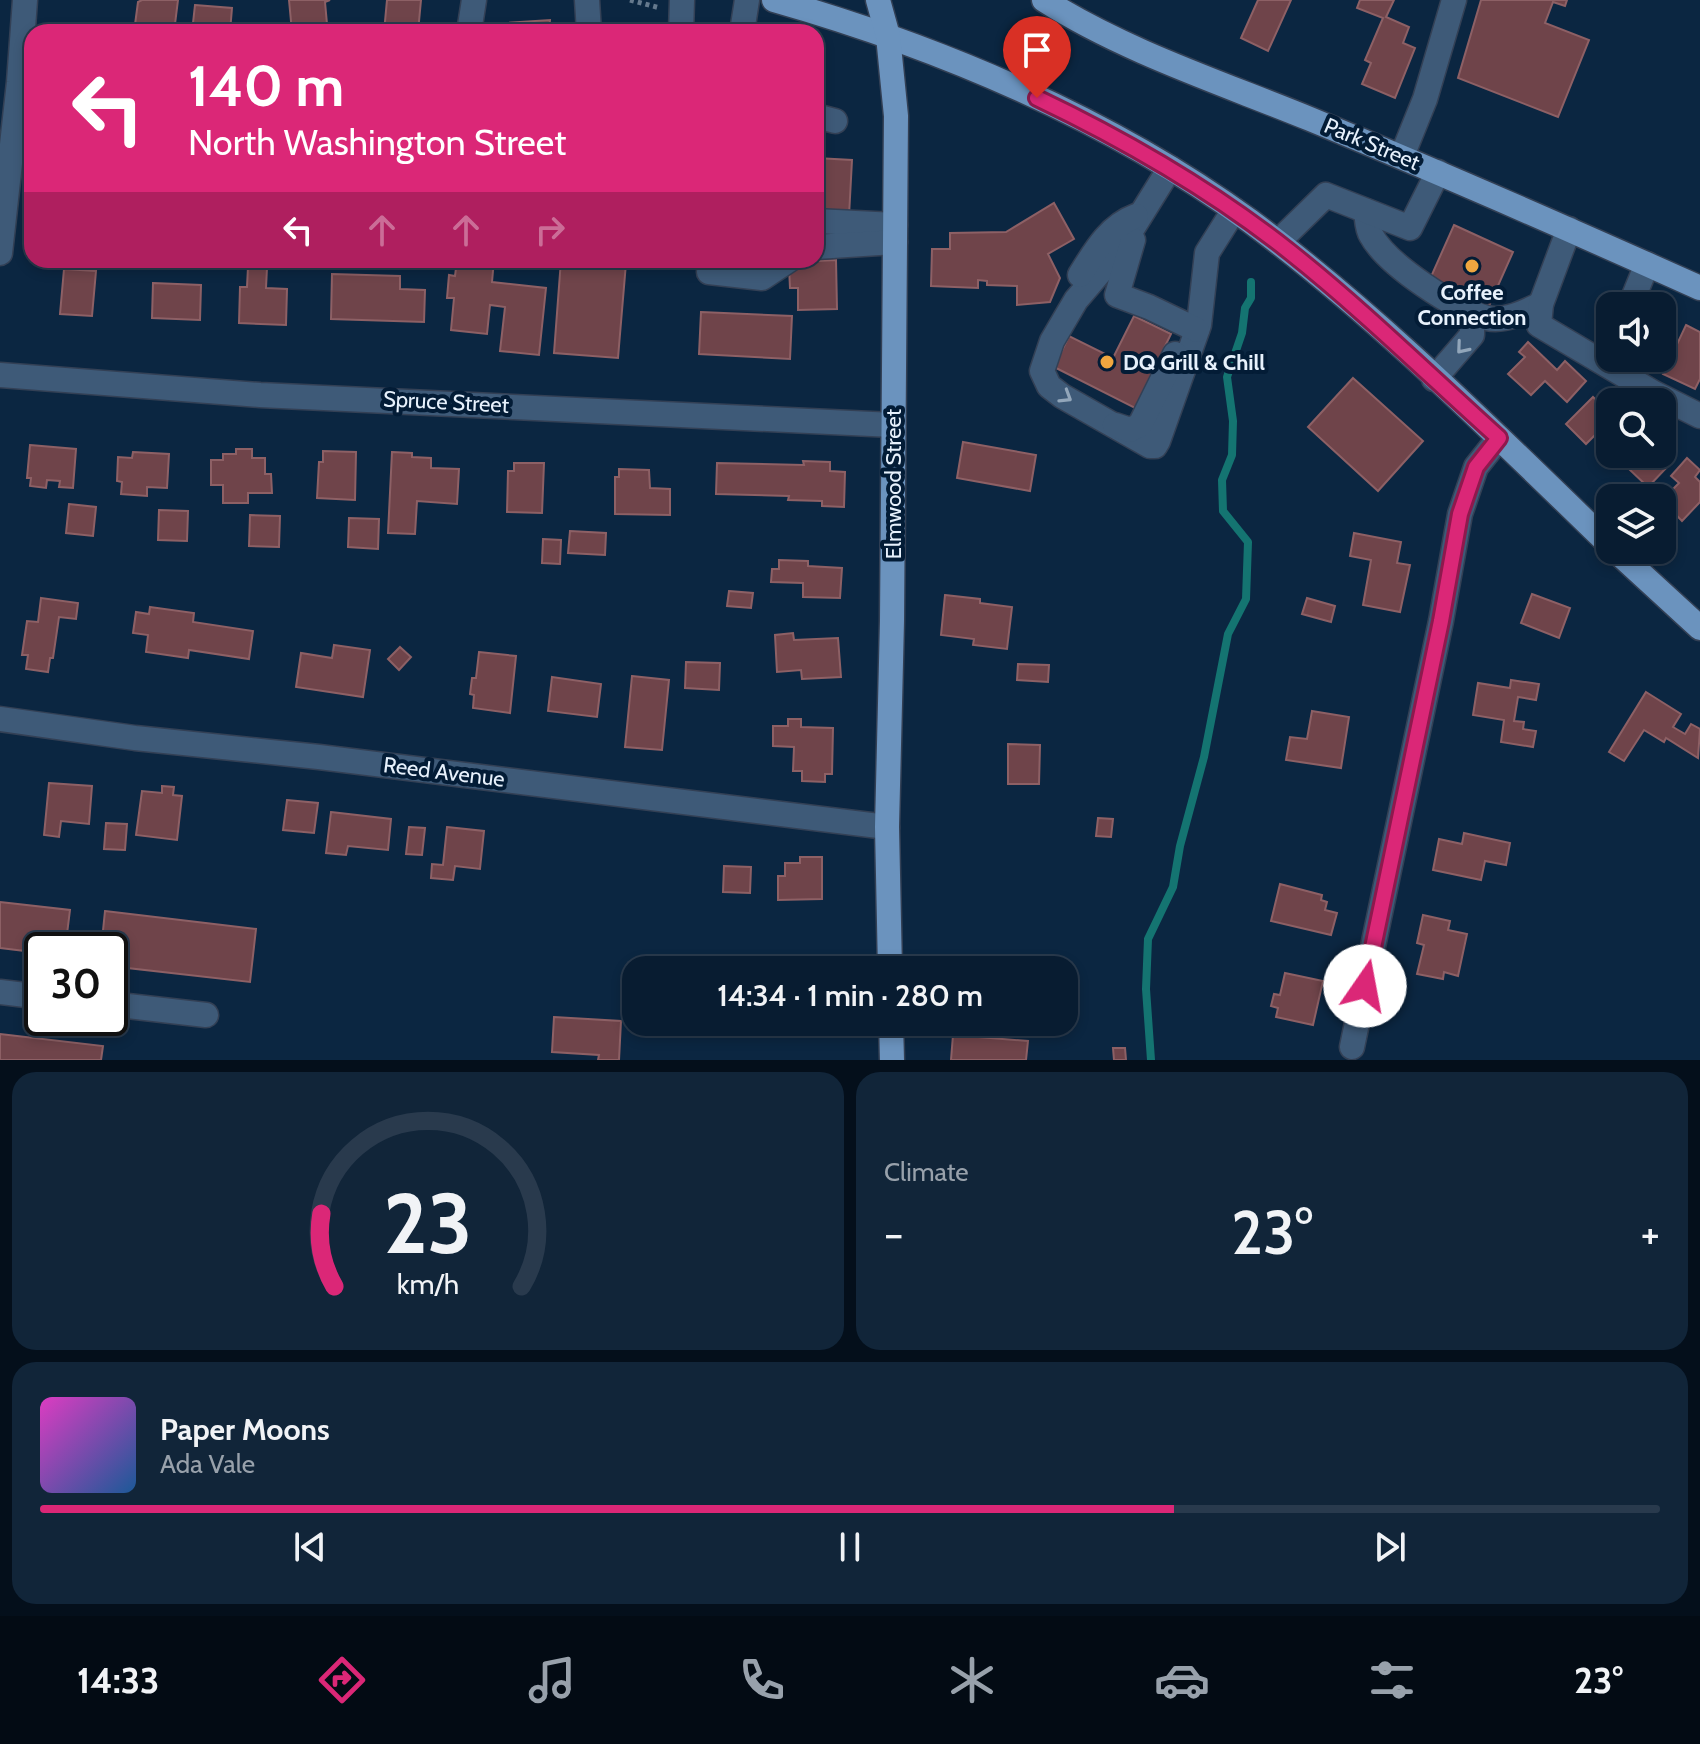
<!DOCTYPE html>
<meta charset="utf-8">
<style>
body{margin:0;font-family:Cabin,sans-serif;background:#112539;color:#f1f3f6;height:100vh;display:flex;flex-direction:column;font-size:30px;white-space:nowrap}
*{box-sizing:border-box;margin:0}
p{font-size:26px;color:#98a1ab}
.icon{flex:none;width:44px;height:44px;fill:none;stroke:currentColor;stroke-width:2;stroke-linecap:round;stroke-linejoin:round}
.map{position:relative;height:1060px;overflow:hidden}
.drawer{display:flex;flex-direction:column;gap:12px;padding:12px;background:#040f1b;flex:1}
.drawer>*{flex:none}
.top-card{position:absolute;left:24px;top:24px;width:800px;height:244px;border-radius:24px;box-shadow:0 4px 12px #0003,0 0 0 2px #293a4d;background:#db2777;color:#fff;overflow:hidden}
.tools{position:absolute;left:1596px;top:292px;display:grid;gap:16px}
.tools a{display:grid;place-items:center;width:80px;height:80px;border-radius:16px;background:#081c31;box-shadow:0 4px 12px #0003,0 0 0 2px #293a4d;font-size:40px}
.speed{position:absolute;left:24px;top:932px;display:flex;gap:16px;font-size:40px;font-weight:700;text-align:center}
.speed>*{display:grid;place-content:center;width:104px;height:104px;border-radius:50%;background:#081c31;box-shadow:0 4px 12px #0003,0 0 0 2px #293a4d;line-height:1}
.speed .limit{border:4px solid #111;border-radius:12px;background:#fff;color:#111}
.pin{position:absolute;display:grid;place-items:center;width:68px;height:68px;color:#fff;margin:-82px -34px;border-radius:50% 50% 50% 0;rotate:-45deg;box-shadow:0 0 8px #0007}
.pin .icon{rotate:45deg}
.me{position:absolute;width:88px;margin:-44px;rotate:12deg;stroke-linejoin:round;filter:drop-shadow(0 0 6px #0008)}
.turn{display:flex;align-items:center;gap:28px;height:168px;padding:0 32px;font-size:36px}
.turn .icon{width:104px;height:104px;stroke-width:2.5}
.turn b{display:block;font-size:56px;line-height:68px}
.lanes{display:flex;align-items:center;height:76px;padding:0 32px;background:#0003;justify-content:center;gap:40px;direction:ltr}
.lanes .off{opacity:.35}
.big{font-size:60px;font-weight:600;line-height:1.1}
.drawer .tile{flex:1;display:flex;flex-direction:column;justify-content:center;gap:12px;min-width:0;padding:0 28px;border-radius:24px;background:#112539}
.drawer .dial{align-items:center;gap:0}
.dial svg{height:208px;overflow:visible;fill:none;stroke:#293a4d;stroke-width:7;stroke-linecap:round;text-anchor:middle}
.dial text{fill:#f1f3f6;stroke:none}
.song{display:flex;align-items:center;gap:24px}
.cover{width:96px;height:96px;border-radius:12px;background:linear-gradient(135deg,hsl(310 70% 55%),hsl(210 70% 35%))}
.played{height:8px;border-radius:4px;background:linear-gradient(90deg,#db2777 70%,#293a4d 70%)}
.keys{display:flex;justify-content:space-around;direction:ltr}
.heat{display:flex;justify-content:space-between;align-items:center;font-size:44px;direction:ltr}
.drawer .tiles{flex:1;display:grid;gap:12px;grid-template-columns:1fr 1fr}
.tile:last-child{grid-column:span 2}
.trip{position:absolute;left:622px;top:956px;width:456px;height:80px;border-radius:24px;background:#081c31;box-shadow:0 4px 12px #0003,0 0 0 2px #293a4d;font-weight:600;line-height:80px;text-align:center}
.menu{display:flex;height:128px;justify-content:space-around;align-items:center;background:#030b14;color:#98a1ab}
.menu .icon{width:56px;height:56px}
.menu .selected{color:#db2777}
.menu b{font-size:36px;color:#f1f3f6}
.map>svg:first-child{display:block}
.lines{fill:none;stroke-linecap:round;stroke-linejoin:round}
.stream{stroke:#147471;stroke-width:8}
.building{fill:#6f444a;stroke:#8d6065;stroke-width:2}
.minor-casing{stroke:#334055;stroke-width:27}
.major-casing{stroke:#334055;stroke-width:27}
.path{stroke:#65798d;stroke-width:5;stroke-dasharray:4 4;stroke-linecap:butt}
.minor{stroke:#3e5a78;stroke-width:24}
.major{stroke:#6b93be;stroke-width:24}
.oneway{stroke:#92a6ba}
.route-casing{stroke:#8e194d;stroke-width:20}
.route{stroke:#db2777;stroke-width:14}
.poi-dot{fill:#f0a63f;stroke:#031c36;stroke-width:3}
.labels{text-anchor:middle;dominant-baseline:central;stroke-width:8;stroke-linejoin:round;paint-order:stroke}
.street-label{font-size:22px;fill:#e7f1fc;stroke:#031c36}
.poi-label{font-size:22px;font-weight:bold;fill:#e7f1fc;stroke:#031c36}
</style>
<div class="map">
<svg width="1700" height="1060" viewBox="0 0 1700 1060">
<rect width="100%" height="100%" fill="#0b2641"/>
<g class="lines">
<polyline class="stream" points="1151,1060 1146,989 1148,939 1173,887 1180,846 1204,757 1228,634 1246,599 1248,542 1223,511 1222,480 1232,455 1233,421 1227,377 1242,333 1245,308 1251,298 1251,282"/>
</g>
<g class="building">
<polygon points="142,0 178,0 174,32 134,32 138,2"/>
<polygon points="289,0 330,0 325,2 327,24 323,25 324,32 292,32"/>
<polygon points="387,0 421,0 418,32 384,32"/>
<polygon points="1258,0 1291,0 1268,51 1241,38"/>
<polygon points="1360,0 1394,0 1386,17 1409,27 1403,43 1415,48 1395,98 1362,84 1371,63 1365,60 1383,18 1357,8"/>
<polygon points="1481,0 1567,0 1565,6 1553,2 1545,23 1589,40 1558,117 1458,78"/>
<polygon points="195,5 232,8 230,32 192,32"/>
<polygon points="550,20 549,32 474,32 475,25"/>
<polygon points="80,24 112,28 112,32 79,32"/>
<polygon points="816,158 852,160 849,216 816,214"/>
<polygon points="1054,203 1074,239 1048,254 1060,278 1050,302 1017,305 1017,286 987,285 987,281 978,280 978,288 931,286 932,249 950,249 950,233 1006,232"/>
<polygon points="1454,225 1513,252 1489,306 1430,279"/>
<polygon points="457,260 494,260 492,282 546,288 539,355 500,351 505,307 490,305 487,334 451,330 454,298 447,298 449,275 455,276"/>
<polygon points="561,260 618,260 618,263 626,263 618,358 554,353"/>
<polygon points="836,260 837,309 798,310 798,288 790,288 789,267 797,262"/>
<polygon points="248,267 267,268 266,288 287,289 286,325 239,323 240,287 247,287"/>
<polygon points="64,269 96,271 92,316 60,314"/>
<polygon points="332,274 400,276 400,289 425,290 424,322 331,319"/>
<polygon points="153,283 201,285 200,320 152,318"/>
<polygon points="701,312 792,316 790,359 699,354"/>
<polygon points="1134,316 1171,334 1135,408 1054,367 1069,336 1113,358"/>
<polygon points="1686,325 1700,332 1700,379 1695,389 1663,374"/>
<polygon points="1528,342 1557,370 1565,361 1586,381 1567,402 1545,381 1531,395 1508,374 1525,357 1519,352"/>
<polygon points="1353,378 1423,441 1378,491 1308,427"/>
<polygon points="1593,397 1610,414 1610,420 1586,444 1566,424"/>
<polygon points="963,442 1036,455 1030,491 957,478"/>
<polygon points="30,445 76,449 73,488 59,487 60,481 47,480 46,488 30,486 31,478 27,478"/>
<polygon points="236,449 252,449 252,458 265,458 265,474 271,474 272,493 248,493 248,503 223,503 223,485 211,485 211,460 223,460 223,454 236,454"/>
<polygon points="323,451 356,452 355,500 317,498 319,462 323,462"/>
<polygon points="133,452 169,454 167,488 147,487 147,496 121,494 122,482 117,481 118,457 132,458"/>
<polygon points="392,452 412,453 412,457 431,458 431,468 459,469 457,504 417,501 415,534 388,533"/>
<polygon points="1644,454 1658,454 1669,465 1648,487 1629,469"/>
<polygon points="1687,458 1700,470 1695,477 1700,482 1700,502 1682,521 1662,500 1679,483 1671,476"/>
<polygon points="803,461 830,462 830,471 845,472 844,507 822,506 822,501 788,500 789,496 716,494 717,463 804,465"/>
<polygon points="514,463 544,463 542,513 507,512 508,471 514,471"/>
<polygon points="619,469 649,470 650,488 670,489 670,515 615,514 615,477 619,477"/>
<polygon points="69,504 96,507 93,536 66,533"/>
<polygon points="159,510 188,511 187,541 158,540"/>
<polygon points="250,515 280,516 279,547 249,546"/>
<polygon points="349,518 379,519 378,549 348,547"/>
<polygon points="570,531 606,533 605,555 568,553"/>
<polygon points="1354,533 1401,542 1397,563 1410,565 1400,612 1363,605 1371,560 1350,556"/>
<polygon points="543,539 561,540 560,564 542,563"/>
<polygon points="779,560 808,561 808,566 842,568 840,598 803,597 803,583 771,582 772,569 779,569"/>
<polygon points="729,591 753,593 751,608 727,606"/>
<polygon points="1532,594 1570,608 1559,638 1521,623"/>
<polygon points="945,595 980,599 980,603 1012,607 1007,649 973,645 974,639 941,635"/>
<polygon points="41,598 78,603 76,619 59,617 53,658 50,658 48,672 26,669 28,655 22,655 27,621 38,622"/>
<polygon points="1307,598 1335,606 1331,622 1302,614"/>
<polygon points="150,607 194,613 193,622 253,631 249,659 189,650 188,658 146,652 148,635 133,633 136,612 149,614"/>
<polygon points="793,633 794,640 838,638 841,677 802,679 801,670 777,672 775,635"/>
<polygon points="334,645 370,650 363,697 296,687 301,653 332,658"/>
<polygon points="400,647 411,657 399,670 388,659"/>
<polygon points="479,652 516,656 510,713 473,708 474,695 470,694 472,678 476,678"/>
<polygon points="686,662 720,663 719,690 685,688"/>
<polygon points="1018,664 1049,665 1048,682 1017,680"/>
<polygon points="632,676 669,680 662,750 625,747"/>
<polygon points="552,677 601,684 597,717 548,711"/>
<polygon points="1511,680 1539,684 1536,700 1518,697 1514,721 1524,722 1523,729 1536,731 1533,747 1501,742 1504,720 1473,715 1478,683 1510,688"/>
<polygon points="1646,692 1681,714 1673,727 1685,734 1691,724 1700,729 1698,758 1666,738 1664,742 1644,730 1624,761 1609,752"/>
<polygon points="1312,711 1349,717 1341,768 1286,760 1290,737 1307,739"/>
<polygon points="788,719 801,719 801,727 833,728 832,774 825,774 825,782 802,781 802,771 793,771 794,747 773,746 773,726 788,726"/>
<polygon points="1008,744 1040,745 1039,784 1008,784"/>
<polygon points="49,783 92,786 89,824 61,821 59,837 44,835"/>
<polygon points="162,786 174,787 173,795 182,796 177,840 136,835 142,791 162,793"/>
<polygon points="287,800 318,803 314,833 283,830"/>
<polygon points="331,812 391,819 388,850 348,846 346,855 326,853"/>
<polygon points="1098,818 1113,819 1111,837 1096,836"/>
<polygon points="106,823 127,824 125,850 104,849"/>
<polygon points="409,827 425,828 422,855 406,854"/>
<polygon points="447,827 484,831 480,869 455,866 453,880 431,878 432,864 443,865"/>
<polygon points="1464,833 1510,843 1506,865 1485,861 1481,880 1433,870 1439,839 1462,844"/>
<polygon points="800,857 822,857 822,899 778,900 778,876 785,876 785,863 800,863"/>
<polygon points="724,866 751,867 750,893 723,892"/>
<polygon points="1280,884 1322,895 1321,900 1327,902 1325,910 1337,913 1331,935 1271,921"/>
<polygon points="0,902 70,910 65,950 42,950 42,953 0,948"/>
<polygon points="105,911 256,929 250,982 110,966 110,950 101,950"/>
<polygon points="1423,915 1450,921 1448,930 1467,934 1458,976 1444,972 1443,979 1417,974 1424,945 1417,943"/>
<polygon points="1285,973 1323,981 1313,1025 1276,1017 1278,1008 1271,1006 1274,994 1280,995"/>
<polygon points="554,1017 621,1021 619,1060 598,1060 599,1055 552,1052"/>
<polygon points="772,1022 805,1022 805,1025 772,1026"/>
<polygon points="0,1034 103,1046 101,1060 0,1060"/>
<polygon points="953,1035 1028,1041 1026,1060 951,1060"/>
<polygon points="1113,1048 1125,1048 1126,1060 1114,1060"/>
</g>
<g class="lines">
<defs>
<g id="minor">
<polyline points="587,0 589,32"/>
<polyline points="469,32 474,0"/>
<polyline points="681,32 682,0"/>
<polyline points="742,32 747,0"/>
<polyline points="816,116 835,121"/>
<polyline points="1402,156 1425,99 1454,0"/>
<polyline points="1170,168 1119,250 1076,300 1052,341 1042,371 1049,386 1062,396 1150,446 1155,446 1158,441 1199,325 1207,253 1234,210"/>
<path d="M1366,211C1367,218 1367,229 1371,235C1387,265 1455,309 1487,318C1505,322 1525,312 1541,304"/>
<polyline points="816,221 895,225"/>
<polyline points="1569,229 1541,304 1539,325 1654,393 1700,416"/>
<polyline points="1133,240 1117,295 1149,307 1197,330"/>
<polyline points="1278,242 1326,195 1410,228 1438,172"/>
<polyline points="816,247 895,242"/>
<polyline points="0,253 19,82 25,0"/>
<polyline points="709,272 762,278 789,260"/>
<path d="M1080,275C1095,251 1109,226 1136,216"/>
<polyline points="1630,306 1647,264"/>
<polyline points="0,375 260,395 893,425"/>
<polyline points="1434,379 1472,335 1472,311"/>
<polyline points="1115,425 1130,430 1140,425 1175,354"/>
<polyline points="0,719 135,738 319,757 887,827"/>
<polyline points="0,992 42,997"/>
<polyline points="110,1004 206,1015"/>
<polyline points="1352,1047 1441,621 1460,514 1476,467 1499,438"/>
</g>
<g id="major">
<path d="M774,0C939,47 1110,119 1250,221C1377,315 1496,435 1610,545"/>
<polyline points="878,0 888,36 896,116 892,621 887,827 890,970"/>
<path d="M1044,0C1124,51 1222,83 1310,119C1441,173 1571,230 1700,288"/>
<polyline points="1615,550 1700,628"/>
<polyline points="891,1022 892,1060"/>
</g>
</defs>
<use href="#minor" class="minor-casing"/>
<use href="#major" class="major-casing"/>
<polyline class="path" points="630,0 660,8"/>
<use href="#minor" class="minor"/>
<use href="#major" class="major"/>
</g>
<defs><path id="oneway-chevron" d="M-2-3.5L2.5 0L-2 3.5" fill="none" stroke-width="1.6" stroke-linecap="round" stroke-linejoin="round" transform="scale(2)"/></defs>
<g class="oneway">
<use href="#oneway-chevron" transform="translate(1462 348) rotate(130)"/>
<use href="#oneway-chevron" transform="translate(1066 397) rotate(32)"/>
</g>
<g class="lines">
<defs>
<path id="route" d="M1037,98C1127,141 1212,190 1290,252C1363,310 1430,376 1499,438L1476,467L1460,514L1441,621L1365,986"/>
</defs>
<use href="#route" class="route-casing"/>
<use href="#route" class="route"/>
</g>
<g class="poi-dot">
<circle cx="1472" cy="266" r="8"/>
<circle cx="1107" cy="362" r="8"/>
</g>
<g class="labels">
<g class="street-label">
<text transform="translate(1372 144) rotate(23)">Park Street</text>
<text transform="translate(446 402) rotate(3)">Spruce Street</text>
<text transform="translate(893 484) rotate(-90)">Elmwood Street</text>
<text transform="translate(444 772) rotate(7)">Reed Avenue</text>
</g>
<g class="poi-label">
<text x="1472" y="292">Coffee<tspan x="1472" dy="25">Connection</tspan></text>
<text x="1123" y="362" text-anchor="start">DQ Grill &amp; Chill</text>
</g>
</g>
</svg>
<div class="tools">
<a><svg class="icon" aria-label="sound" viewBox="0 0 24 24"><path d="M4 9h4l5-4v14l-5-4H4zM17 9q2 3 0 6"/></svg></a>
<a><svg class="icon" aria-label="search" viewBox="0 0 24 24"><circle cx="10" cy="10" r="6"/><path d="M15 15l6 6"/></svg></a>
<a><svg class="icon" aria-label="layers" viewBox="0 0 24 24"><path d="M12 4l9 5-9 5-9-5zM3 14l9 5 9-5"/></svg></a>
</div>
<div class="speed"><div class="limit">30</div></div>
<div class="pin" style="left:1037px;top:98px;background:#d93025"><svg class="icon" aria-label="arrive" viewBox="0 0 24 24"><path d="M6 21V4h12l-3 4 3 4H6"/></svg></div>
<svg class="me" style="left:1365px;top:986px" viewBox="-20 -20 40 40"><circle r="19" fill="#fff"/><path d="M0-13L10 11 0 6-10 11z" fill="#db2777"/></svg>
<div class="trip">14:34 · 1 min · 280 m</div>
<div class="top-card">
<div class="turn"><svg class="icon" aria-label="left" viewBox="0 0 24 24"><path d="M17 20v-9H6M10 6l-5 5 5 5"/></svg><div><b>140 m</b>North Washington Street</div></div>
<div class="lanes"><svg class="icon" aria-label="left" viewBox="0 0 24 24"><path d="M17 20v-9H6M10 6l-5 5 5 5"/></svg><svg class="icon off" aria-label="ahead" viewBox="0 0 24 24"><path d="M12 20V5M6 11l6-6 6 6"/></svg><svg class="icon off" aria-label="ahead" viewBox="0 0 24 24"><path d="M12 20V5M6 11l6-6 6 6"/></svg><svg class="icon off" aria-label="right" viewBox="0 0 24 24"><path d="M7 20v-9h11M14 6l5 5-5 5"/></svg></div>
</div>
</div>
<section class="drawer">
<div class="tiles">
<div class="tile dial"><svg viewBox="0 0 100 80">
<path d="M14 69A42 42 0 1 1 86 69"/>
<path d="M14 69A42 42 0 0 1 9 41" stroke="#db2777"/>
<text x="50" y="56" font-size="32" font-weight="700">23</text>
<text x="50" y="72" font-size="11">km/h</text>
</svg></div>
<div class="tile"><p>Climate</p>
<div class="heat"><a>−</a><b class="big">23°</b><a>+</a></div>
</div>
<div class="tile">
<div class="song"><i class="cover"></i><div><b>Paper Moons</b><p>Ada Vale</p></div></div>
<div class="played"></div>
<div class="keys"><svg class="icon" aria-label="previous" viewBox="0 0 24 24"><path d="M18 5L8 12l10 7zM5 5v14"/></svg><svg class="icon" aria-label="pause" viewBox="0 0 24 24"><path d="M8 5v14M16 5v14"/></svg><svg class="icon" aria-label="next" viewBox="0 0 24 24"><path d="M6 5l10 7-10 7zM19 5v14"/></svg></div>
</div>
</div>
</section>
<nav class="menu">
<b>14:33</b>
<svg class="icon selected" aria-label="directions" viewBox="0 0 24 24"><path d="M12 3l9 9-9 9-9-9zM9 14v-3h6M13 9l2 2-2 2"/></svg>
<svg class="icon" aria-label="music" viewBox="0 0 24 24"><path d="M9 18V5l10-2v13"/><circle cx="6" cy="18" r="3"/><circle cx="16" cy="16" r="3"/></svg>
<svg class="icon" aria-label="phone" viewBox="0 0 24 24"><path d="M5 4h4l2 5-3 2q2 4 5 5l2-3 5 2v4C11 20 4 13 5 4z"/></svg>
<svg class="icon" aria-label="climate" viewBox="0 0 24 24"><path d="M12 3v18M4 7l16 10M4 17L20 7"/></svg>
<svg class="icon" aria-label="car" viewBox="0 0 24 24"><path d="M5 17H2v-5l4-1 3-4h7l3 4 3 1v5h-3M9 17h6M6 11h13"/><circle cx="7" cy="17" r="2"/><circle cx="17" cy="17" r="2"/></svg>
<svg class="icon" aria-label="filters" viewBox="0 0 24 24"><path d="M4 7h16M4 17h16"/><circle cx="9" cy="7" r="2"/><circle cx="15" cy="17" r="2"/></svg>
<b>23°</b>
</nav>
